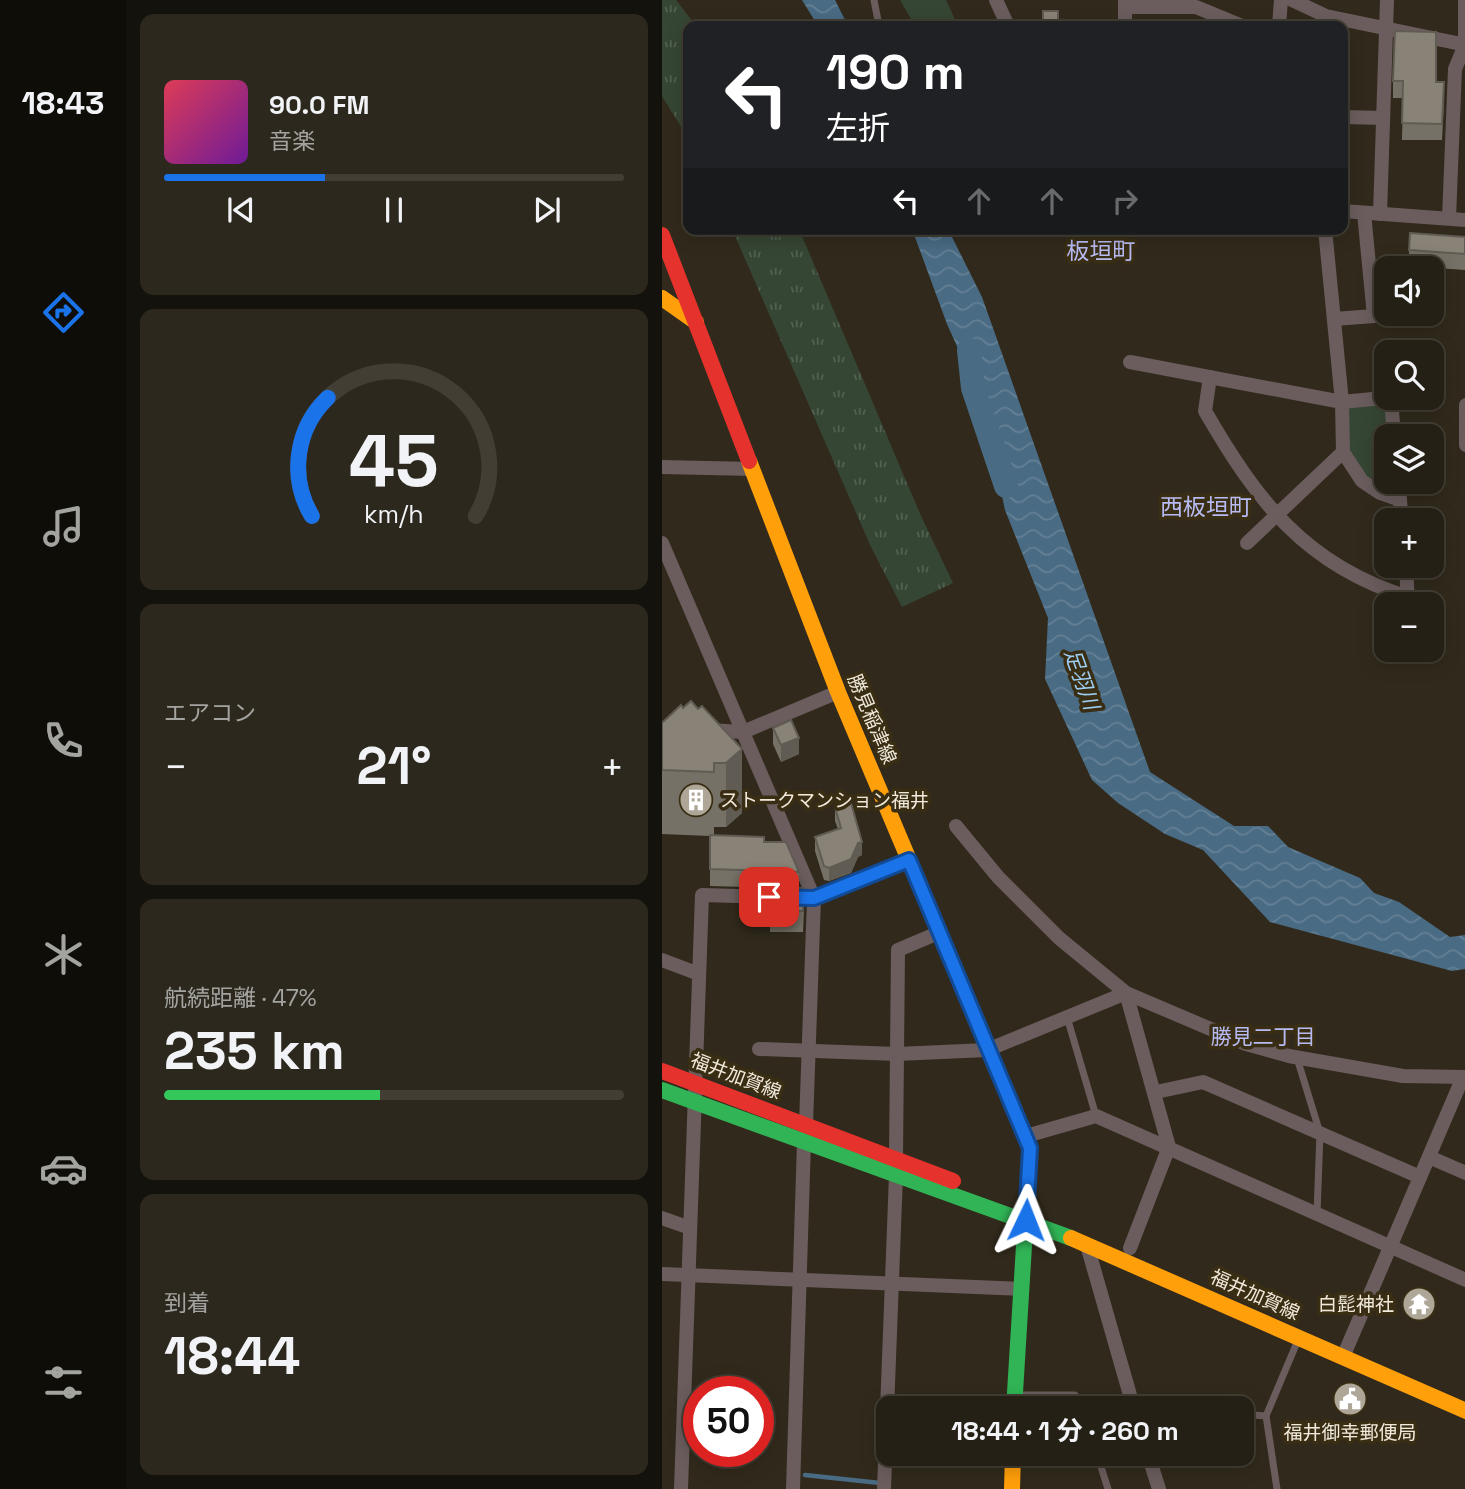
<!DOCTYPE html>
<html lang="ja">
<meta charset="utf-8">
<style>
body{margin:0;font-family:"Space Grotesk","Noto Sans JP",sans-serif;background:#2d281e;color:#f1f3f6;height:100vh;display:flex;flex-direction:column;font-size:26px;white-space:nowrap}
*{box-sizing:border-box;margin:0}
p{font-size:23px;color:#a3a3a0}
.icon{flex:none;width:38px;height:38px;fill:none;stroke:currentColor;stroke-width:2;stroke-linecap:round;stroke-linejoin:round}
.map{position:relative;flex:1;overflow:hidden}
.side{display:flex;flex-direction:column;gap:14px;padding:14px;background:#14120c;width:536px}
.side>*{flex:none}
.hud{position:absolute;left:21px;top:21px;width:665px;height:214px;border-radius:14px;box-shadow:0 4px 18px #0003,0 0 0 2px #423e34;background:#202124;color:#fff;overflow:hidden}
.fabs{position:absolute;left:712px;top:256px;display:grid;gap:14px}
.fabs a{display:grid;place-items:center;width:70px;height:70px;border-radius:14px;background:#252015;box-shadow:0 4px 18px #0003,0 0 0 2px #423e34;font-size:35px}
.speed{position:absolute;left:21px;top:1376px;display:flex;gap:14px;font-size:35px;font-weight:700;text-align:center}
.speed>*{display:grid;place-content:center;width:91px;height:91px;border-radius:50%;background:#252015;box-shadow:0 4px 18px #0003,0 0 0 2px #423e34;line-height:1}
.speed .limit{border:10px solid #d22;background:#fff;color:#111}
.pin{position:absolute;display:grid;place-items:center;width:60px;height:60px;color:#fff;margin:-30px;border-radius:14px;box-shadow:0 4px 10px #0006}
.me{position:absolute;width:77px;margin:-38px;rotate:2deg;stroke-linejoin:round;filter:drop-shadow(0 0 5px #0008)}
.turn{display:flex;align-items:center;gap:24px;height:147px;padding:0 28px;font-size:32px}
.turn .icon{width:91px;height:91px;stroke-width:2.5}
.turn b{display:block;font-size:49px;line-height:60px}
.lanes{display:flex;align-items:center;height:66px;padding:0 28px;background:#0003;justify-content:center;gap:35px;direction:ltr}
.lanes .off{opacity:.35}
.big{font-size:52px;font-weight:700;line-height:1.1}
.side .tile{flex:1;display:flex;flex-direction:column;justify-content:center;gap:10px;min-width:0;padding:0 24px;border-radius:14px;background:#2d281e}
.side .dial{align-items:center;gap:0}
.dial svg{height:182px;overflow:visible;fill:none;stroke:#423e34;stroke-width:7;stroke-linecap:round;text-anchor:middle}
.dial text{fill:#f1f3f6;stroke:none}
.song{display:flex;align-items:center;gap:21px}
.cover{width:84px;height:84px;border-radius:10px;background:linear-gradient(135deg,hsl(350 70% 55%),hsl(280 70% 35%))}
.played{height:7px;border-radius:4px;background:linear-gradient(90deg,#1a73e8 35%,#423e34 35%)}
.keys{display:flex;justify-content:space-around;direction:ltr}
.heat{display:flex;justify-content:space-between;align-items:center;font-size:38px;direction:ltr}
.charge{height:10px;border-radius:5px;background:linear-gradient(90deg,#34c759 47%,#423e34 0)}
.trip{position:absolute;left:214px;top:1396px;width:378px;height:70px;border-radius:14px;background:#252015;box-shadow:0 4px 18px #0003,0 0 0 2px #423e34;font-weight:700;line-height:70px;text-align:center}
main{display:flex;flex:1;min-height:0}
.tab-bar{display:flex;flex-direction:column;width:126px;justify-content:space-around;align-items:center;background:#0f0d08;color:#a3a3a0}
.tab-bar .icon{width:49px;height:49px}
.tab-bar .active{color:#1a73e8}
.tab-bar b{font-size:32px;color:#f1f3f6}
.map>svg:first-child{display:block}
.grass{fill:url(#grass-tufts)}
.green{fill:#364634}
.water{fill:url(#water-waves)}
.lines{fill:none;stroke-linecap:round;stroke-linejoin:round}
.stream{stroke:#496b84;stroke-width:4.5}
.river{stroke:#496b84;stroke-width:24}
.lane{stroke:#6b5d5d;stroke-width:7}
.street{stroke:#6b5d5d;stroke-width:14}
.fast{stroke:#30b455;stroke-width:16}
.slow{stroke:#ff9f0a;stroke-width:16}
.jam{stroke:#e5322d;stroke-width:16}
.wall{fill:#767166}
.shaded-wall{fill:#605c53}
.building{fill:#898377;stroke:#605c53;stroke-width:2}
.route-casing{stroke:#114b97;stroke-width:18}
.route{stroke:#1a73e8;stroke-width:12}
.labels{text-anchor:middle;dominant-baseline:central;stroke-width:7;stroke-linejoin:round;paint-order:stroke}
.street-label{font-size:19px;fill:#f1eadb;stroke:#392e14}
.poi-label{font-size:19px;fill:#f1eadb;stroke:#392e14;text-anchor:start}
.water-label{font-size:21px;font-style:italic;fill:#9ed0f6;stroke:#392e14}
.neighbourhood-label{font-size:21px;fill:#b8bbf3;stroke:#392e14}
.quarter-label{font-size:23px;fill:#b8bbf3;stroke:#392e14}
</style>
<main>
<nav class="tab-bar">
<b>18:43</b>
<svg class="icon active" aria-label="directions" viewBox="0 0 24 24"><path d="M12 3l9 9-9 9-9-9zM9 14v-3h6M13 9l2 2-2 2"/></svg>
<svg class="icon" aria-label="music" viewBox="0 0 24 24"><path d="M9 18V5l10-2v13"/><circle cx="6" cy="18" r="3"/><circle cx="16" cy="16" r="3"/></svg>
<svg class="icon" aria-label="phone" viewBox="0 0 24 24"><path d="M5 4h4l2 5-3 2q2 4 5 5l2-3 5 2v4C11 20 4 13 5 4z"/></svg>
<svg class="icon" aria-label="climate" viewBox="0 0 24 24"><path d="M12 3v18M4 7l16 10M4 17L20 7"/></svg>
<svg class="icon" aria-label="car" viewBox="0 0 24 24"><path d="M5 17H2v-5l4-1 3-4h7l3 4 3 1v5h-3M9 17h6M6 11h13"/><circle cx="7" cy="17" r="2"/><circle cx="17" cy="17" r="2"/></svg>
<svg class="icon" aria-label="filters" viewBox="0 0 24 24"><path d="M4 7h16M4 17h16"/><circle cx="9" cy="7" r="2"/><circle cx="15" cy="17" r="2"/></svg>
</nav>
<section class="side">
<div class="tile">
<div class="song"><i class="cover"></i><div><b>90.0 FM</b><p>音楽</p></div></div>
<div class="played"></div>
<div class="keys"><svg class="icon" aria-label="previous" viewBox="0 0 24 24"><path d="M18 5L8 12l10 7zM5 5v14"/></svg><svg class="icon" aria-label="pause" viewBox="0 0 24 24"><path d="M8 5v14M16 5v14"/></svg><svg class="icon" aria-label="next" viewBox="0 0 24 24"><path d="M6 5l10 7-10 7zM19 5v14"/></svg></div>
</div>
<div class="tile dial"><svg viewBox="0 0 100 80">
<path d="M14 69A42 42 0 1 1 86 69"/>
<path d="M14 69A42 42 0 0 1 21 17" stroke="#1a73e8"/>
<text x="50" y="56" font-size="32" font-weight="700">45</text>
<text x="50" y="72" font-size="11">km/h</text>
</svg></div>
<div class="tile"><p>エアコン</p>
<div class="heat"><a>−</a><b class="big">21°</b><a>+</a></div>
</div>
<div class="tile"><p>航続距離 · 47%</p><b class="big">235 km</b><div class="charge"></div></div>
<div class="tile"><p>到着</p><b class="big">18:44</b></div>
</section>
<div class="map">
<svg width="804" height="1489" viewBox="0 0 804 1489">
<defs>
<pattern id="grass-tufts" width="24" height="20" patternUnits="userSpaceOnUse" patternTransform="scale(1.75)"><rect width="24" height="20" fill="#364634"/><path d="M3 7l-1-3M5 7V3M7 7l1-3M15 17l-1-3M17 17v-4M19 17l1-3" fill="none" stroke="#546151"/></pattern>
<pattern id="water-waves" width="16" height="10" patternUnits="userSpaceOnUse" patternTransform="scale(1.75)"><rect width="16" height="10" fill="#496b84"/><path d="M0 5q4-4 8 0t8 0" fill="none" stroke="#648095"/></pattern>
</defs>
<rect width="100%" height="100%" fill="#312a1c"/>
<g class="grass">
<polygon points="0,0 14,0 34,26 26,26 26,138 0,96"/>
<polygon points="70,229 137,229 259,516 291,583 240,607 209,547"/>
</g>
<g class="green">
<polygon points="238,0 284,0 296,26 253,26"/>
<polygon points="726,402 729,436 724,436 724,481 733,481 734,493 714,488 685,452 685,404"/>
</g>
<g class="water">
<polygon points="140,0 173,0 186,26 156,26"/>
<polygon points="250,229 286,229 320,297 488,772 572,826 606,826 626,847 698,878 712,893 737,902 788,937 803,935 803,969 790,971 608,922 541,850 503,834 456,803 430,780 383,679 386,618 343,510 320,402 285,324"/>
</g>
<g class="lines">
<polyline class="stream" points="143,1475 218,1483"/>
<polyline class="river" points="307,350 311,388 344,486"/>
<g class="lane">
<polyline points="212,0 217,26"/>
<polyline points="405,1017 434,1116"/>
<polyline points="635,1058 658,1133 655,1213"/>
<polyline points="356,1395 413,1395 420,1409"/>
<polyline points="470,1401 535,1409"/>
<polyline points="579,1414 604,1416"/>
<polyline points="435,1454 446,1489"/>
<polyline points="615,1489 604,1416 636,1340"/>
</g>
<g class="street">
<polyline points="334,0 346,26"/>
<polyline points="463,0 463,26"/>
<polyline points="630,0 664,16 804,45"/>
<polyline points="463,7 534,7 580,26"/>
<polyline points="617,26 619,0"/>
<polyline points="681,117 721,118"/>
<polyline points="681,211 804,220"/>
<polyline points="718,214 725,0"/>
<polyline points="787,218 793,69 803,45 803,0"/>
<polyline points="663,229 680,402 681,452 700,481 718,493 738,500"/>
<polyline points="672,319 712,316 702,213"/>
<polyline points="468,362 680,402 731,397"/>
<path d="M548,377L543,411C595,501 643,565 746,597"/>
<polyline points="729,398 732,436"/>
<polyline points="804,405 804,445"/>
<polyline points="0,467 90,469"/>
<polyline points="736,481 740,520"/>
<polyline points="0,543 152,898 144,1125"/>
<polyline points="585,543 681,452"/>
<polyline points="744,565 746,604"/>
<polyline points="45,730 81,732 176,692"/>
<polyline points="294,826 336,877 397,938 464,993 584,1044 627,1056 741,1076 804,1077"/>
<polyline points="0,960 37,974"/>
<polyline points="464,993 507,1147 468,1248"/>
<polyline points="97,1049 235,1054 325,1050 464,993"/>
<polyline points="494,1092 541,1082 758,1177"/>
<polyline points="364,1136 434,1116 804,1280"/>
<polyline points="234,1157 236,950 276,933"/>
<polyline points="767,1157 804,1173"/>
<polyline points="0,1218 28,1228"/>
<polyline points="425,1245 472,1409"/>
<polyline points="0,1274 360,1289"/>
<polyline points="681,1357 801,1077"/>
<polyline points="486,1454 497,1489"/>
<polyline points="19,1489 40,895 152,898 246,860"/>
<polyline points="131,1489 142,1142"/>
<polyline points="222,1489 234,1175"/>
</g>
<g class="fast">
<polyline points="313,1016 368,1148 352,1409"/>
<polyline points="0,1090 409,1238"/>
</g>
<g class="slow">
<polyline points="0,298 34,322"/>
<polyline points="87,461 176,692 313,1016"/>
<polyline points="409,1238 804,1411"/>
<polyline points="350,1489 351,1454"/>
</g>
<g class="jam">
<polyline points="0,235 87,461"/>
<polyline points="0,1071 291,1181"/>
</g>
</g>
<g class="wall">
<polygon points="731,81 774,82 782,98 780,140 740,140 741,98 731,98"/>
<polygon points="803,237 803,270 747,266 747,250"/>
<polygon points="21,708 36,709 80,749 80,813 64,827 52,827 52,835 102,842 137,872 137,888 142,909 141,932 108,932 108,888 126,888 48,886 48,836 0,834 0,723"/>
<polygon points="111,728 137,754 119,762 111,744"/>
<polygon points="173,807 200,855 196,857 189,873 167,881 162,880 153,851 153,837 176,829 173,821"/>
</g>
<g class="shaded-wall">
<polygon points="137,738 137,754 119,762 119,745"/>
<polygon points="80,749 80,813 64,827 64,763"/>
<polygon points="200,842 200,855 196,857 189,873 167,881 167,868 196,843"/>
</g>
<g class="building">
<polygon points="381,11 396,11 396,20 423,20 423,26 381,26"/>
<polygon points="733,31 774,32 774,82 782,82 780,124 740,123 741,81 731,81"/>
<polygon points="748,233 803,237 803,254 747,250"/>
<polygon points="29,701 36,709 40,706 80,749 64,763 52,763 52,772 0,770 0,723 19,705 21,708"/>
<polygon points="129,720 137,738 119,745 111,728"/>
<polygon points="189,803 200,842 196,843 189,859 167,868 162,866 153,837 179,828 173,807"/>
<polygon points="48,835 102,837 102,842 124,842 137,872 48,869"/>
<polygon points="108,888 142,888 141,911 108,911"/>
</g>
<g class="lines">
<defs>
<polyline id="route" points="107,897 152,898 247,860 368,1148 364,1220"/>
</defs>
<use href="#route" class="route-casing"/>
<use href="#route" class="route"/>
</g>
<defs>
<symbol id="building-disc" viewBox="-11 -11 22 22"><circle r="9.5" fill="#aea798" stroke="#392e14"/><path d="M-4-6H4V6H1V3H-1V6H-4ZM-2.5-4.3h1.7v1.8h-1.7ZM.8-4.3h1.7v1.8H.8ZM-2.5-1h1.7V.8h-1.7ZM.8-1h1.7V.8H.8Z" fill="#fff"/></symbol>
<symbol id="temple-disc" viewBox="-11 -11 22 22"><circle r="9.5" fill="#aea798" stroke="#392e14"/><path d="M0-6L5-2H3V0L6.5 2.5H4V6H1.5V3h-3V6H-4V2.5H-6.5L-3 0V-2H-5Z" fill="#fff"/></symbol>
<symbol id="civic-disc" viewBox="-11 -11 22 22"><circle r="9.5" fill="#aea798" stroke="#392e14"/><path d="M-.6-6.5H3V-4.5H.6V-3L4-1V1h2V6H-6V1h2V-1L-.6-3ZM-1.2 2.5V6h2.4V2.5Z" fill="#fff"/></symbol>
</defs>
<g fill-rule="evenodd">
<use href="#building-disc" x="15" y="781" width="38" height="38"/>
<use href="#temple-disc" x="738" y="1285" width="38" height="38"/>
<use href="#civic-disc" x="669" y="1380" width="38" height="38"/>
</g>
<g class="labels">
<g class="street-label">
<text transform="translate(210 719) rotate(67)">勝見稲津線</text>
<text transform="translate(74 1076) rotate(21)">福井加賀線</text>
<text transform="translate(593 1295) rotate(24)">福井加賀線</text>
</g>
<g class="poi-label">
<text x="58" y="800">ストークマンション福井</text>
<text x="732" y="1304" text-anchor="end">白髭神社</text>
<text x="688" y="1432" text-anchor="middle">福井御幸郵便局</text>
</g>
<g class="water-label">
<text transform="translate(420 679) rotate(70)">足羽川</text>
</g>
<g class="neighbourhood-label">
<text x="601" y="1036">勝見二丁目</text>
</g>
<g class="quarter-label">
<text x="439" y="251">板垣町</text>
<text x="544" y="507">西板垣町</text>
</g>
</g>
</svg>
<div class="fabs">
<a><svg class="icon" aria-label="sound" viewBox="0 0 24 24"><path d="M4 9h4l5-4v14l-5-4H4zM17 9q2 3 0 6"/></svg></a>
<a><svg class="icon" aria-label="search" viewBox="0 0 24 24"><circle cx="10" cy="10" r="6"/><path d="M15 15l6 6"/></svg></a>
<a><svg class="icon" aria-label="layers" viewBox="0 0 24 24"><path d="M12 4l9 5-9 5-9-5zM3 14l9 5 9-5"/></svg></a>
<a>+</a>
<a>−</a>
</div>
<div class="speed"><div class="limit">50</div></div>
<div class="pin" style="left:107px;top:897px;background:#d93025"><svg class="icon" aria-label="arrive" viewBox="0 0 24 24"><path d="M6 21V4h12l-3 4 3 4H6"/></svg></div>
<svg class="me" style="left:364px;top:1220px" viewBox="-20 -20 40 40"><path d="M0-17L14 15 0 8-14 15z" fill="#1a73e8" stroke="#fff" stroke-width="4"/></svg>
<div class="trip">18:44 · 1 分 · 260 m</div>
<div class="hud">
<div class="turn"><svg class="icon" aria-label="left" viewBox="0 0 24 24"><path d="M17 20v-9H6M10 6l-5 5 5 5"/></svg><div><b>190 m</b>左折</div></div>
<div class="lanes"><svg class="icon" aria-label="left" viewBox="0 0 24 24"><path d="M17 20v-9H6M10 6l-5 5 5 5"/></svg><svg class="icon off" aria-label="ahead" viewBox="0 0 24 24"><path d="M12 20V5M6 11l6-6 6 6"/></svg><svg class="icon off" aria-label="ahead" viewBox="0 0 24 24"><path d="M12 20V5M6 11l6-6 6 6"/></svg><svg class="icon off" aria-label="right" viewBox="0 0 24 24"><path d="M7 20v-9h11M14 6l5 5-5 5"/></svg></div>
</div>
</div>
</main>
